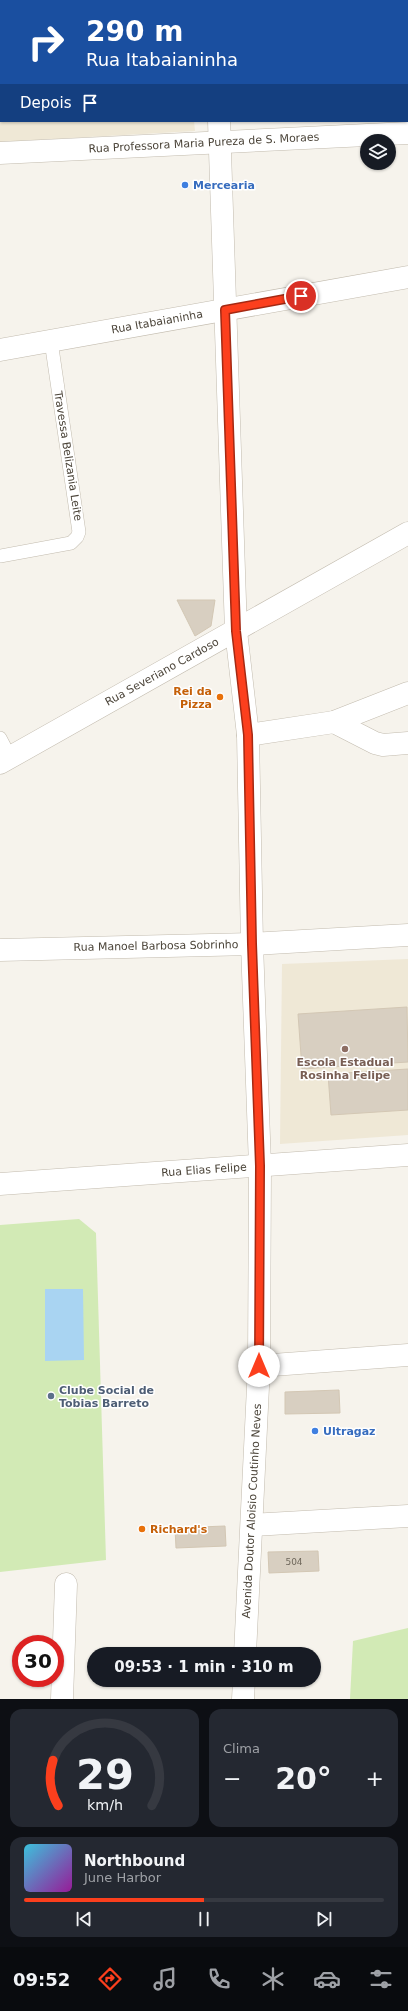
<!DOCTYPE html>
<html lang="pt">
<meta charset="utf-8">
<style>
body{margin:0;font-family:"DejaVu Sans",sans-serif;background:#242831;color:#f1f3f6;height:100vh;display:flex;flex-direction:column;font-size:15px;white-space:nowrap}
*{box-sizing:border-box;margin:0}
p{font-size:13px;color:#9ea1a6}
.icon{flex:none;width:22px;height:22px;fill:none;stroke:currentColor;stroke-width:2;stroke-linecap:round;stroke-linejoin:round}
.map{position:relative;height:1699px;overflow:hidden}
.sheet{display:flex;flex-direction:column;gap:10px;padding:10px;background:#0d0f14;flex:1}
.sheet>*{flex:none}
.guide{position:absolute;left:0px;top:0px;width:408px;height:122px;box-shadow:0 1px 3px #0004;background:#1a4fa0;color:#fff;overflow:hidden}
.fabs{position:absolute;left:360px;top:134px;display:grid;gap:8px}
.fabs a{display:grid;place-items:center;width:36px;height:36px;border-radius:50%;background:#171b24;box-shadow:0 1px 3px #0004;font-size:20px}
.speed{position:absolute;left:12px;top:1635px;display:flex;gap:8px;font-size:20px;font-weight:700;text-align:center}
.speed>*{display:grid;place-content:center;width:52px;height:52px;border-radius:50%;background:#171b24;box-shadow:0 1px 3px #0004;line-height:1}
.speed .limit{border:6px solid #d22;background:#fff;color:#111}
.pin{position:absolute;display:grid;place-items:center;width:34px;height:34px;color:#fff;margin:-17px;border:2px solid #fff;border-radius:50%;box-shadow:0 1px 4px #0007}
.me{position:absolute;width:44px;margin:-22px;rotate:0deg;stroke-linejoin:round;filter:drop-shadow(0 0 3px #0008)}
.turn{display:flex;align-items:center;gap:14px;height:84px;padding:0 20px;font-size:18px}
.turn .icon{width:52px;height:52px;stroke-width:2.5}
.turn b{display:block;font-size:28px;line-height:34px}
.then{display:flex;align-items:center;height:38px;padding:0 20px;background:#0003;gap:8px;font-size:15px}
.big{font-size:30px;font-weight:700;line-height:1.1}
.sheet .widget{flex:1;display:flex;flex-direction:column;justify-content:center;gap:6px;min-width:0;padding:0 14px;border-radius:12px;background:#242831}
.sheet .dial{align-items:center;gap:0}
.dial svg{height:104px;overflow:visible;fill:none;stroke:#363941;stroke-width:7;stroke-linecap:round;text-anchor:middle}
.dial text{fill:#f1f3f6;stroke:none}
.song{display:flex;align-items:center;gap:12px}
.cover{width:48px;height:48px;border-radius:6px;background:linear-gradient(135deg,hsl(190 70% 55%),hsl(300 70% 35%))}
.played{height:4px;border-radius:2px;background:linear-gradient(90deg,#fc3f1d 50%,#363941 50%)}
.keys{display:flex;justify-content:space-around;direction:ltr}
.heat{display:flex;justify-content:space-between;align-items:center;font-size:22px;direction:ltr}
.sheet .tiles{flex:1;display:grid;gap:10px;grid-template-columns:1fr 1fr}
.widget:last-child{grid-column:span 2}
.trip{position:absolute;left:87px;top:1647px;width:234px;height:40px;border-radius:20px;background:#171b24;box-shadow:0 1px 3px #0004;font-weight:700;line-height:40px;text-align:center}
.tab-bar{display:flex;height:64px;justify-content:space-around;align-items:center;background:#090b0e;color:#9ea1a6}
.tab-bar .icon{width:28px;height:28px}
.tab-bar .current{color:#fc3f1d}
.tab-bar b{font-size:18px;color:#f1f3f6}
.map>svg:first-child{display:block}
.education{fill:#efe8d6}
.green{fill:#d2eab5}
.water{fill:#a9d4f2}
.building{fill:#d8cfc1;stroke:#d3c7b4}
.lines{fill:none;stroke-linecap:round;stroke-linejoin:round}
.lane-casing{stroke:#c2bbae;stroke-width:14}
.street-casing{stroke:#c2bbae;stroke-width:23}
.lane{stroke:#fff;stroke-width:13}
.street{stroke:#fff;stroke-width:22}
.route-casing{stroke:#a42913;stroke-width:10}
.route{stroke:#fc3f1d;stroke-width:7}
.shop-dot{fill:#3f7fe0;stroke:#fff;stroke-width:1.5}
.food-dot{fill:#e8710a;stroke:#fff;stroke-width:1.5}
.education-dot{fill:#8d6e63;stroke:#fff;stroke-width:1.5}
.service-dot{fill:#5c6f8a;stroke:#fff;stroke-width:1.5}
.labels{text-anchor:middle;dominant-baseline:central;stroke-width:3;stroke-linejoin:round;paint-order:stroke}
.number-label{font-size:9px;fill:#6e675b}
.street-label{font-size:11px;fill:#4b4439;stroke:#fff}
.shop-label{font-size:11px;font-weight:bold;fill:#366cbe;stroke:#fff;text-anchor:start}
.food-label{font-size:11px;font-weight:bold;fill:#c56008;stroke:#fff;text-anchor:end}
.education-label{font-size:11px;font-weight:bold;fill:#785e54;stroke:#fff}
.service-label{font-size:11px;font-weight:bold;fill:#4e5e75;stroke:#fff;text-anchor:start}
</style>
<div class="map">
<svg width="408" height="1699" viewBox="0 0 408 1699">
<rect width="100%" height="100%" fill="#f6f3ec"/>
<g class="education">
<polygon points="0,0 191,0 1,1 1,121 194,121 195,131 0,142"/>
<polygon points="408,959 408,1135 280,1144 282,964"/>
</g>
<g class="green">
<polygon points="79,1219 96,1233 106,1560 0,1572 0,1225"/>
<polygon points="408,1628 408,1699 350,1699 353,1641"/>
</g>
<polygon class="water" points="45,1289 83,1289 84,1360 45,1361"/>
<g class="building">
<polygon points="177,600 215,600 211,626 195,636"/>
<polygon points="407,1007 408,1062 302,1069 298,1014"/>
<polygon points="408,1069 408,1110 331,1115 328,1074"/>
<polygon points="339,1390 340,1413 285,1414 285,1392"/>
<polygon points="225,1526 226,1546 176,1548 175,1528"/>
<polygon points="318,1551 319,1571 269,1573 268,1552"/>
</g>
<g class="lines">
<defs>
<g id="lane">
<polyline points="0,556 71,543 77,537 79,532 51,341"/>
<polyline points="0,738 10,757"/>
</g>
<g id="street">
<polyline points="213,0 214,1"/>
<polyline points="219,121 236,631 248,735 252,944 260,1166 259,1366 245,1654"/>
<polyline points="0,153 408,133"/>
<polyline points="0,350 408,277"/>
<polyline points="334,722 375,743 383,745 408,743"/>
<polyline points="248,735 334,722 408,693"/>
<polyline points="0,763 408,533"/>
<polyline points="0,950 252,944 408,935"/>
<polyline points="0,1184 408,1155"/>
<polyline points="259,1366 408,1355"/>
<polyline points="252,1525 408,1516"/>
<polyline points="62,1699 66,1584"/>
<polyline points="243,1699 244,1680"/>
</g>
</defs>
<use href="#lane" class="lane-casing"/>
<use href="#street" class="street-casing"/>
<use href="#lane" class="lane"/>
<use href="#street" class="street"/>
</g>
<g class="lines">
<defs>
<polyline id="route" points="259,1366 260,1166 252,944 248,735 236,631 225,310 301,296"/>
</defs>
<use href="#route" class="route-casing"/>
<use href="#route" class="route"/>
</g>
<g class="shop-dot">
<circle cx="185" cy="185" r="4"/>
<circle cx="315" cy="1431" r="4"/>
</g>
<g class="food-dot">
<circle cx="220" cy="697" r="4"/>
<circle cx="142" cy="1529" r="4"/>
</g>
<circle class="education-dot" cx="345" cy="1049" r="4"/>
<circle class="service-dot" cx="51" cy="1396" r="4"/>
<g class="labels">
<g class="number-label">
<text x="294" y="1562">504</text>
</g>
<g class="street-label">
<text transform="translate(204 143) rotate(-3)">Rua Professora Maria Pureza de S. Moraes</text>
<text transform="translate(157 322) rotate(-10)">Rua Itabaianinha</text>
<text transform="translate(68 456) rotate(81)">Travessa Belizania Leite</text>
<text transform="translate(162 672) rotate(-29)">Rua Severiano Cardoso</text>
<text transform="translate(156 946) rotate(-1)">Rua Manoel Barbosa Sobrinho</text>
<text transform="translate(204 1170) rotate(-4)">Rua Elias Felipe</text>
<text transform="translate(252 1511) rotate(-87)">Avenida Doutor Aloisio Coutinho Neves</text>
</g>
<g class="shop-label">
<text x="193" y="185">Mercearia</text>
<text x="323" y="1431">Ultragaz</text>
</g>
<g class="food-label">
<text x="212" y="691">Rei da<tspan x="212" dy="13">Pizza</tspan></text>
<text x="150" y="1529" text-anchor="start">Richard's</text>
</g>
<g class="education-label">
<text x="345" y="1062">Escola Estadual<tspan x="345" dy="13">Rosinha Felipe</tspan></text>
</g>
<g class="service-label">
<text x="59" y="1390">Clube Social de<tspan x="59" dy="13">Tobias Barreto</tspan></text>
</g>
</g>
</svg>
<div class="fabs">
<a><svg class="icon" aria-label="layers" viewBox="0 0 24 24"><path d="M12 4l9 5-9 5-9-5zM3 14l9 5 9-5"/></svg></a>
</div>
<div class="speed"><div class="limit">30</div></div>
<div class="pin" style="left:301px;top:296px;background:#d93025"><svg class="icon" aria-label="arrive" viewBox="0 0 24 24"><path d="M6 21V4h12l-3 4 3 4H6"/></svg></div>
<svg class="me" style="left:259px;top:1366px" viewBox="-20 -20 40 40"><circle r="19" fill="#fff"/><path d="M0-13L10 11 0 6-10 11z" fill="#fc3f1d"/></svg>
<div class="trip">09:53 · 1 min · 310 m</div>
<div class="guide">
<div class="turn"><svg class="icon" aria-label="right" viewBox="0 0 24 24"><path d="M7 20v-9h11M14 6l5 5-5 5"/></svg><div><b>290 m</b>Rua Itabaianinha</div></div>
<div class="then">Depois<svg class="icon" aria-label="arrive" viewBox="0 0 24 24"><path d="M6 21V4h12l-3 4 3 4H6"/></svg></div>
</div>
</div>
<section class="sheet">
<div class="tiles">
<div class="widget dial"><svg viewBox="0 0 100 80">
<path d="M14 69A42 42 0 1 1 86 69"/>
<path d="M14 69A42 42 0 0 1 10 34" stroke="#fc3f1d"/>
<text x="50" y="56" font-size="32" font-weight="700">29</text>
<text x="50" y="72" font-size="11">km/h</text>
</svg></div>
<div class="widget"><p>Clima</p>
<div class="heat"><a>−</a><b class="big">20°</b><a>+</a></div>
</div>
<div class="widget">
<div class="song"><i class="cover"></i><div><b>Northbound</b><p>June Harbor</p></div></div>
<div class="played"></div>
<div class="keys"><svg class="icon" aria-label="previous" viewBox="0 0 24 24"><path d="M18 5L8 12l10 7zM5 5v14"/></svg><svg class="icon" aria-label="pause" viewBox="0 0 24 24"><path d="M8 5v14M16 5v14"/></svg><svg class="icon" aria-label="next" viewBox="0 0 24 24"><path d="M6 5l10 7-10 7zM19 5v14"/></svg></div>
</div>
</div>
</section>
<nav class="tab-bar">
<b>09:52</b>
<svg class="icon current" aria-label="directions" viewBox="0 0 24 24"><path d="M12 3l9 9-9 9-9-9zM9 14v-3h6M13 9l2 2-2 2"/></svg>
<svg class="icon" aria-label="music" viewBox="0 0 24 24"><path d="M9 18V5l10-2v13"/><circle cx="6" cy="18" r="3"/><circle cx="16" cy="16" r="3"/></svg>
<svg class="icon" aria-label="phone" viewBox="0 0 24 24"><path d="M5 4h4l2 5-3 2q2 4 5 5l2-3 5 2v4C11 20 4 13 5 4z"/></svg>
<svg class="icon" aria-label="climate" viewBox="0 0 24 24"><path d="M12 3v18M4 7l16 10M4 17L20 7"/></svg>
<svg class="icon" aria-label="car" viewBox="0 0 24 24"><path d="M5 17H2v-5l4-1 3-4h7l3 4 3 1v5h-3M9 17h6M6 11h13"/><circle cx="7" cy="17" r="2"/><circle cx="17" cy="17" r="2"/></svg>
<svg class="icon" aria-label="filters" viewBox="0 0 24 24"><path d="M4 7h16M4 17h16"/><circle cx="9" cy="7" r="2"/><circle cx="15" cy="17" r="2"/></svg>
</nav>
